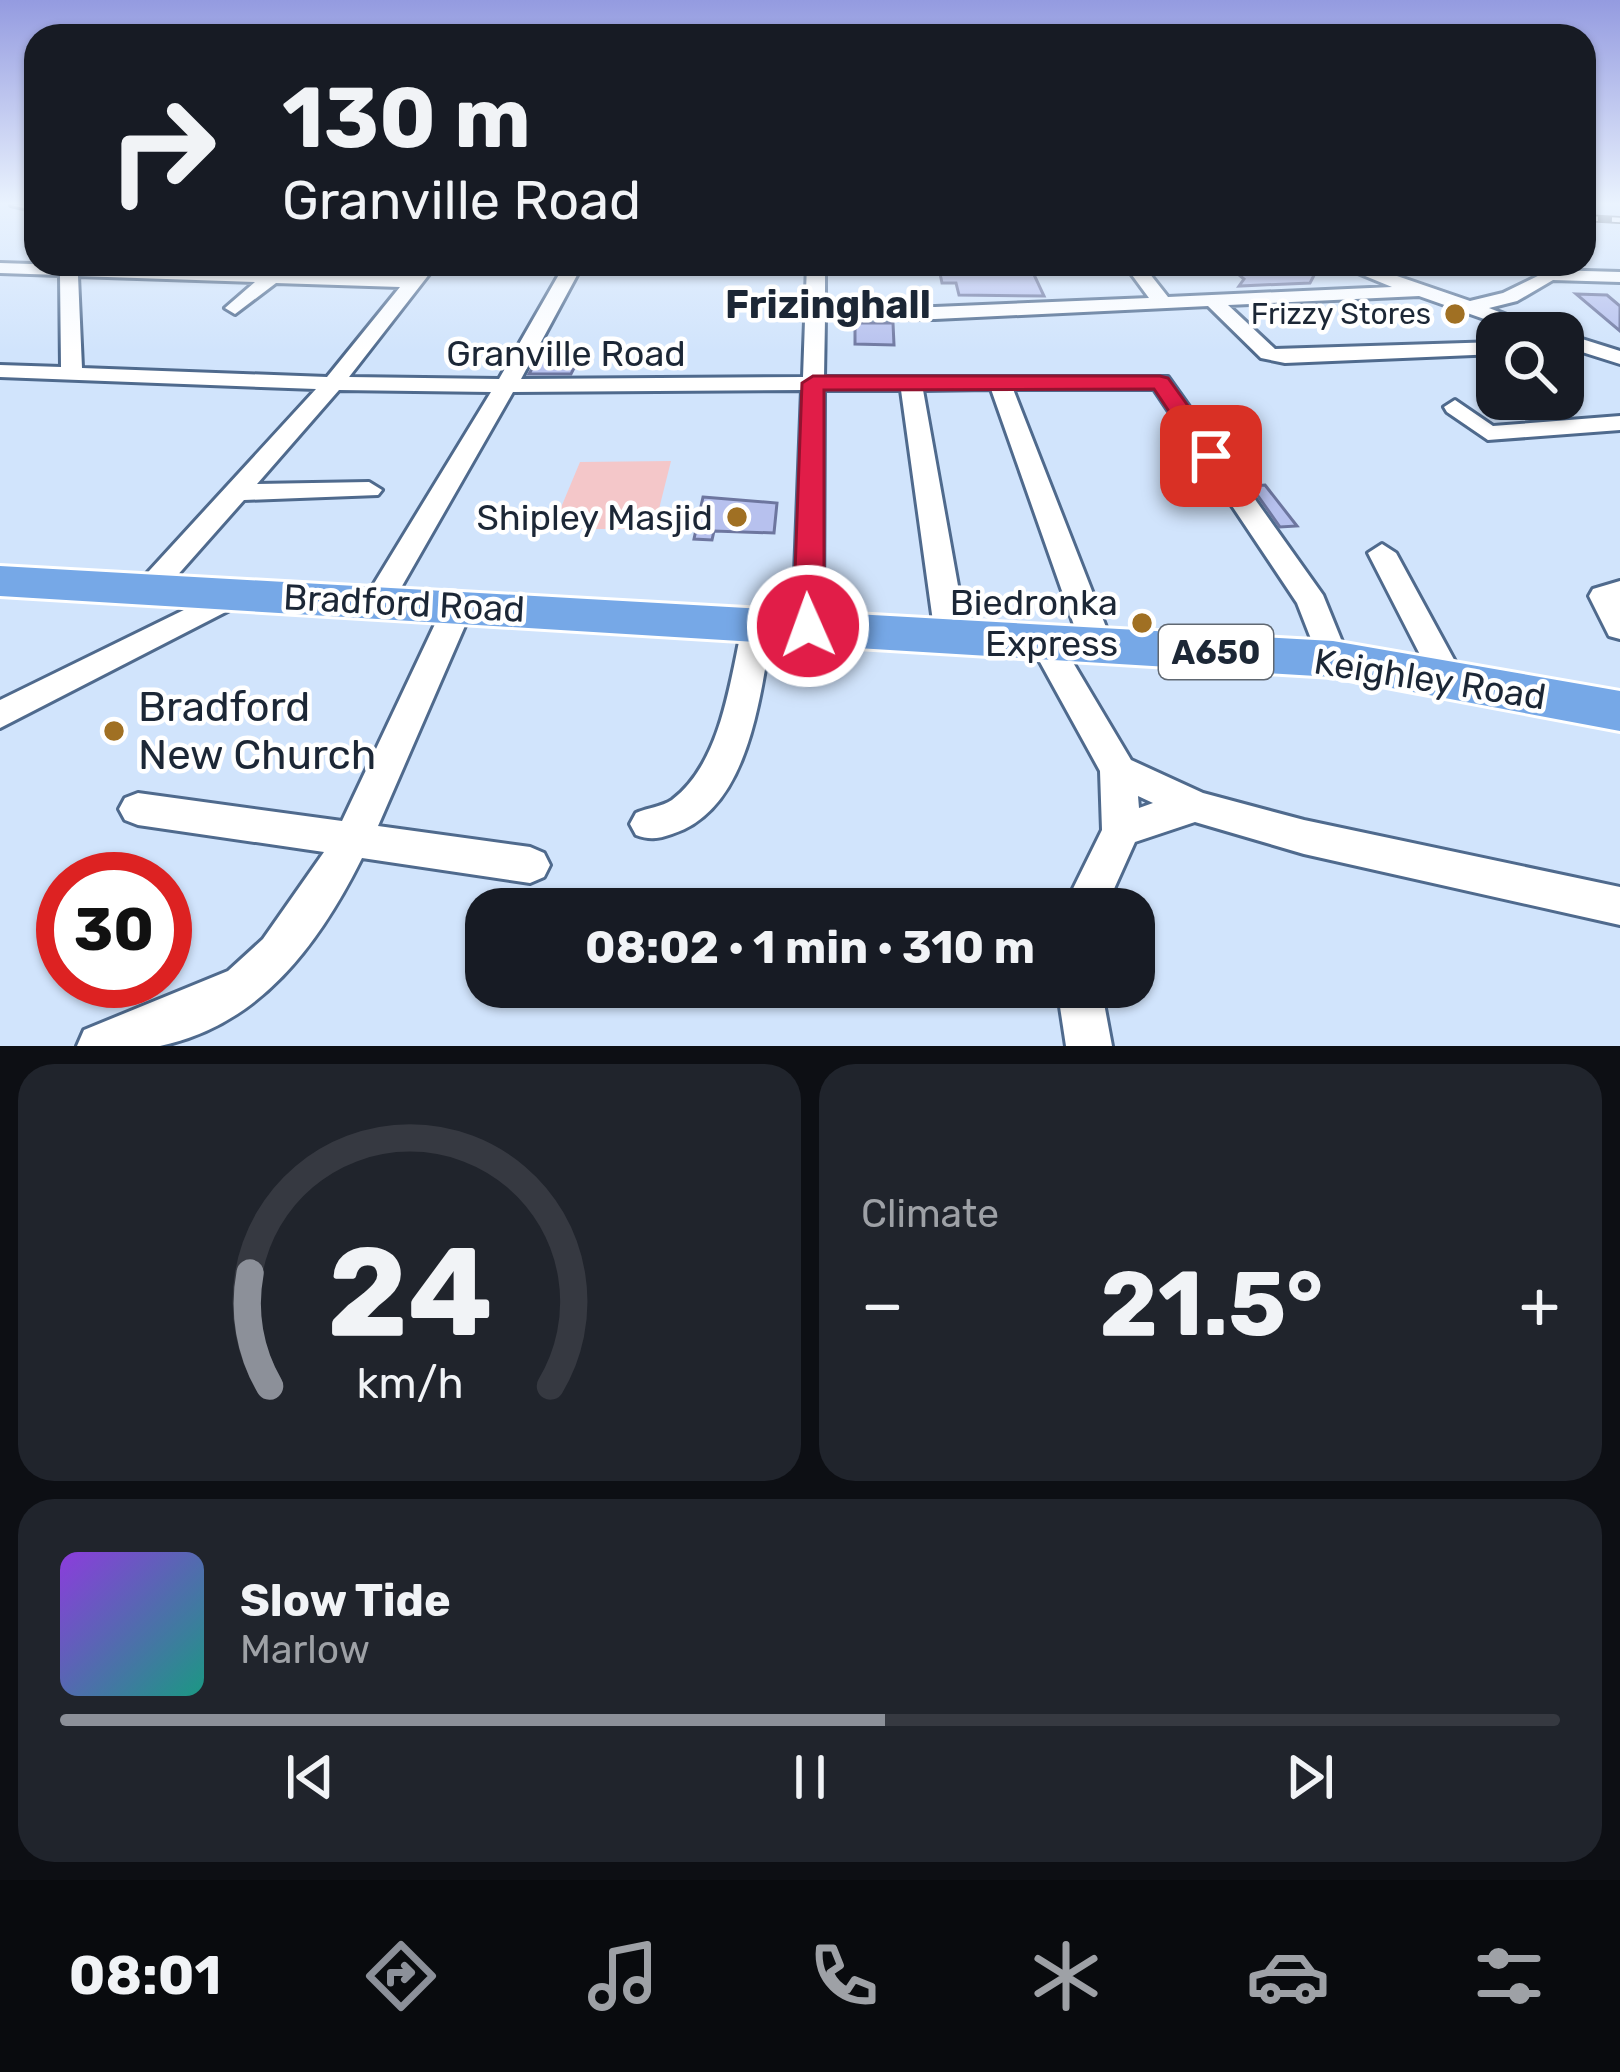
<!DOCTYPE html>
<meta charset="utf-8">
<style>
body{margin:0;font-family:Rubik,sans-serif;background:#20242c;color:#f1f3f6;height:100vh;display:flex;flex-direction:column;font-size:45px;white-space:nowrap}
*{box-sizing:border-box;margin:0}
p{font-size:39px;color:#9ea1a6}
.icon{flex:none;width:66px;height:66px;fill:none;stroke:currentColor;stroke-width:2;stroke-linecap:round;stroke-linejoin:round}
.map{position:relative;height:1046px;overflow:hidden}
.panel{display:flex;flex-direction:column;gap:18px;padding:18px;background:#0d0f14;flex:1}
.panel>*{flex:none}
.banner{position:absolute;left:24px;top:24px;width:1572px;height:252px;border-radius:36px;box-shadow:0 3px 9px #0004;background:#171b24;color:#f1f3f6;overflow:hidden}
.tools{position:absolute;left:1476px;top:312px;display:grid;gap:24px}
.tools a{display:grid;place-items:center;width:108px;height:108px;border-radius:24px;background:#171b24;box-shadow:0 3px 9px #0004;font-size:60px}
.speed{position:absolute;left:36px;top:852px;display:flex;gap:24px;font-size:60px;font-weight:700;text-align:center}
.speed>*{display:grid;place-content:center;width:156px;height:156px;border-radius:50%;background:#171b24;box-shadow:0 3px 9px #0004;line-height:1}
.speed .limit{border:18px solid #d22;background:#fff;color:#111}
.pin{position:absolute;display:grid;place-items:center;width:102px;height:102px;color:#fff;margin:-51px;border-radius:24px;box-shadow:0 6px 18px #0006}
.me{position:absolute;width:132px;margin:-66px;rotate:358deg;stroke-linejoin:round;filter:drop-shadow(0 0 9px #0008)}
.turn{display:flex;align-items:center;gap:42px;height:252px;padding:0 60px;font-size:54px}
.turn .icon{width:156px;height:156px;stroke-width:2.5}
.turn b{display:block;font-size:84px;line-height:102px}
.big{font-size:90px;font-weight:700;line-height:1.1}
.panel .card{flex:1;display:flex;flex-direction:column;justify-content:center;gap:18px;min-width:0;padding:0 42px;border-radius:36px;background:#20242c}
.panel .dial{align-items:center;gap:0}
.dial svg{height:312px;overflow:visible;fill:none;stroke:#363941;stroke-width:7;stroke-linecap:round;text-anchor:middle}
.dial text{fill:#f1f3f6;stroke:none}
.song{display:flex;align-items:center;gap:36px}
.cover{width:144px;height:144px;border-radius:18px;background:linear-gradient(135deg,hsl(270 70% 55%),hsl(170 70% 35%))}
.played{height:12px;border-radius:6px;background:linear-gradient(90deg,#8c9099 55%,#363941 55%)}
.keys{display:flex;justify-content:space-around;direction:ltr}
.heat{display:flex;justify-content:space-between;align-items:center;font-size:66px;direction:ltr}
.panel .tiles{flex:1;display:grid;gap:18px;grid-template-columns:1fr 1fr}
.card:last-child{grid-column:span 2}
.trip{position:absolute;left:465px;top:888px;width:690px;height:120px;border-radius:36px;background:#171b24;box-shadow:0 3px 9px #0004;font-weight:700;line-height:120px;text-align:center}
.tabs{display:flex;height:192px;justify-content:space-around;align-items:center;background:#090b0e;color:#9ea1a6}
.tabs .icon{width:84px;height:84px}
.tabs .active{color:#8c9099}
.tabs b{font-size:54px;color:#f1f3f6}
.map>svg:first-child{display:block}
.green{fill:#f4c7c9}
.building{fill:#b7c1ee;stroke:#6d769f;stroke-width:3}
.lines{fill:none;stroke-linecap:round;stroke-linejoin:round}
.minor-casing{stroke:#4f6a8d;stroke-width:6}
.highway-casing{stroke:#fff;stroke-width:6}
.minor{fill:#fff;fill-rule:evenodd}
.highway{fill:#76a8e7;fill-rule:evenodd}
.rail-casing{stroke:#394555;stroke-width:8}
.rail{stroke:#fff;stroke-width:4.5;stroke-dasharray:14;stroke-linecap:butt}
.route{fill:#e11d48;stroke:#92132f;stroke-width:3}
.poi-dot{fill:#a07023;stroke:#fff;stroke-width:4.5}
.labels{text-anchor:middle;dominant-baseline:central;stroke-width:9;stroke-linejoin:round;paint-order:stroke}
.far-poi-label{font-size:30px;fill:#1c2736;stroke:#fff;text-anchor:end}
.shield{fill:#fff;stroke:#606872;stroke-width:3}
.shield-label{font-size:33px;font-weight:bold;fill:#1c2736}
.street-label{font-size:36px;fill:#1c2736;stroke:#fff}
.poi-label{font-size:36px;fill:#1c2736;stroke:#fff;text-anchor:end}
.far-district-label{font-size:39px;font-weight:bold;fill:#1c2736;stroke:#fff}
.near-poi-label{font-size:42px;fill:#1c2736;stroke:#fff;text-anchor:start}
</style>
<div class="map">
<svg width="1620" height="1046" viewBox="0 0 1620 1046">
<rect width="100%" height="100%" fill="#d1e4fc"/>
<polygon class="green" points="671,461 654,529 552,529 580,462"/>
<g class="building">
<polygon points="938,264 1030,266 1044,296 959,295 956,283 942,283"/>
<polygon points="1226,264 1257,264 1266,271 1287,264 1320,264 1310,283 1239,286 1244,279"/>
<polygon points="1576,294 1607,295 1620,306 1620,331"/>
<polygon points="855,323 893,323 894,345 855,344"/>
<polygon points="541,353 569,353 579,358 571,374 529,374"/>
<polygon points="1265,485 1297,526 1280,527 1251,486"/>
<polygon points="703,497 777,503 774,533 714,531 712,540 694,539"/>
</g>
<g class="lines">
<defs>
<g id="minor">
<polygon points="11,205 36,205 36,211"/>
<path d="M0,263L409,276L419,264H437L349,377L499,379L565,264H583L521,379L803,377L807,264H825V306L935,307L1149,298L1124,264H1142L1168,297L1392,287L1336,264H1362L1470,301L1503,293L1550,270L1620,272V282L1553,280L1517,301L1489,308L1553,333H1524L1419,296L1228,305L1275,349L1497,342V354L1285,363L1261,358L1208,306L935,319L825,318L824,377H1168L1323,595L1349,659L1344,667H1322L1297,603L1154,389H1013L1113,645L1108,653H1086L1081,645L991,389L923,390L967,636L962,644H940L935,636L901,390H824L823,626L819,633H797L793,626L802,390L513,392L394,600L390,607H368L364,600L491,392L339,390L257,484L369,482L382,490L378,495L244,500L159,596H139L134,589L139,582L316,389L0,377V365L61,367L60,275L0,273ZM78,276L255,282L225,308L235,314L276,283L400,287L327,377L82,368Z"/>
<polygon points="1563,333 1620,351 1620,364 1563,346"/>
<polygon points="1455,400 1493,426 1620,416 1620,430 1488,440 1447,412 1444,407"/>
<polygon points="1382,544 1396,553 1464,678 1460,686 1448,690 1436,686 1432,678 1368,553"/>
<polygon points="1620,581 1620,639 1609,636 1589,596 1593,589"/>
<polygon points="237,584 247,587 252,594 247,601 0,728 0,700"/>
<path d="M459,595L470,598L474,605L378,826L530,847L544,853L550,865L544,877L530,883L362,858C319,944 260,1025 160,1046C134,1046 103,1046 77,1046L84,1030L228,971L263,939L324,852L138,825L125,820L119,809L125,798L138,793L342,821L444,605L448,598Z"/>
<path d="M758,612L769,616L773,623C760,692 751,809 672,834C658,839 649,840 636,835L630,824L636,813C647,808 662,807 672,800C722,762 730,680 743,623L747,616Z"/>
<path d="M1045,631L1056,634L1131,760L1203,793L1304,820L1620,887V925L1304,854L1195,822L1135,842L1105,909H1063L1102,830L1100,771L1029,642L1034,634ZM1138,796L1153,803L1139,808Z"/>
<polygon points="1057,987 1101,987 1112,1046 1066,1046"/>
</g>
<polygon id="highway" points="0,566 1333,641 1620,691 1620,731 1333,677 0,596"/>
</defs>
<use href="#minor" class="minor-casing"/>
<use href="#highway" class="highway-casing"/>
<use href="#minor" class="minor"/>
<use href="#highway" class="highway"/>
<defs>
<polyline id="rail" points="1584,218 1620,220"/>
</defs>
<use href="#rail" class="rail-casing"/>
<use href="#rail" class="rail"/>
</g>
<linearGradient id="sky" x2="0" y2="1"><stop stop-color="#949be0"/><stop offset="0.58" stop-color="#eaf3fe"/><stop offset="1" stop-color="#eaf3fe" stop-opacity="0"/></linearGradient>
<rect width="1620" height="351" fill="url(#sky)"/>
<polygon class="route" points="813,376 1160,376 1168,378 1224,456 1220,462 1203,462 1154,389 824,390 824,626 808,636 793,626 802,383"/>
<g class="poi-dot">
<circle cx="1455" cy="314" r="12"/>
<circle cx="737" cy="517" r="12"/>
<circle cx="1142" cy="623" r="12"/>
<circle cx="114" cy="731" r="12"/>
</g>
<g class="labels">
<g class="far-poi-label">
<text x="1431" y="314">Frizzy Stores</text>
</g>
<rect class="shield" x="1159" y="625" width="114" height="54" rx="9"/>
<g class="shield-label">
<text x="1216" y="652">A650</text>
</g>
<g class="street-label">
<text x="566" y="353">Granville Road</text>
<text transform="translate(404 603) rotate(3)">Bradford Road</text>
<text transform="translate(1430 679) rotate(9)">Keighley Road</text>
</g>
<g class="poi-label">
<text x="713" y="517">Shipley Masjid</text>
<text x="1118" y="602">Biedronka<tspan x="1118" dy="41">Express</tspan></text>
</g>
<g class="far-district-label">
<text x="828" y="305">Frizinghall</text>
</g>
<g class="near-poi-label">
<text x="138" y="707">Bradford<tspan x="138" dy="48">New Church</tspan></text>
</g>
</g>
</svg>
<div class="tools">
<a><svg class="icon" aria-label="search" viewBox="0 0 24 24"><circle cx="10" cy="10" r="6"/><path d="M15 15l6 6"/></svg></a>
</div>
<div class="speed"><div class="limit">30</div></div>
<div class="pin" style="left:1211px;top:456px;background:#d93025"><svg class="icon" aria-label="arrive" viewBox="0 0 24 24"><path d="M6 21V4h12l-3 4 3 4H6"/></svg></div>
<svg class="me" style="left:808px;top:626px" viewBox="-20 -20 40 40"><circle r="17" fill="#e11d48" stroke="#fff" stroke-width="3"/><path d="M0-11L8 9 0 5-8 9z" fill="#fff"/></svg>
<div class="trip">08:02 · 1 min · 310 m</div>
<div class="banner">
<div class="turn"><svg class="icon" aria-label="right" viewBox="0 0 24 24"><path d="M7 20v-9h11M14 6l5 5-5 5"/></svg><div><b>130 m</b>Granville Road</div></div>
</div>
</div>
<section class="panel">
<div class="tiles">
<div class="card dial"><svg viewBox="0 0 100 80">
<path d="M14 69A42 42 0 1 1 86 69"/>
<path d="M14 69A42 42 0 0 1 9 40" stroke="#8c9099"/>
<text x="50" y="56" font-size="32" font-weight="700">24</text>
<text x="50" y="72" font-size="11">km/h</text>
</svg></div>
<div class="card"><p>Climate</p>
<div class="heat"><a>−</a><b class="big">21.5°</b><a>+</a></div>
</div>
<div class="card">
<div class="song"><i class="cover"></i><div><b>Slow Tide</b><p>Marlow</p></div></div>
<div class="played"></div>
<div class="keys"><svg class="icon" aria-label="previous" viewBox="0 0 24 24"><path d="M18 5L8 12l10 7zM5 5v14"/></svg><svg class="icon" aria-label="pause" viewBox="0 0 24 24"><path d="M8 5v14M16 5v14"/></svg><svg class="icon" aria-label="next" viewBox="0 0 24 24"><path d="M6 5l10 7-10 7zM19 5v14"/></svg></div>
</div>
</div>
</section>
<nav class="tabs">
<b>08:01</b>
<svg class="icon active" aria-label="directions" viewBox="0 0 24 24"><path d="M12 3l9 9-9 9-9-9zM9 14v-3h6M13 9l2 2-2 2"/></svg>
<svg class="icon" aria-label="music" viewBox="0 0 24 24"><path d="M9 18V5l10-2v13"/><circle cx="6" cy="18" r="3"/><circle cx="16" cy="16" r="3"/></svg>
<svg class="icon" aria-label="phone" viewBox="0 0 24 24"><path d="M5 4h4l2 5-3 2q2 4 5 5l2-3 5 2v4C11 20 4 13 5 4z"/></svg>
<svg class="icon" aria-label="climate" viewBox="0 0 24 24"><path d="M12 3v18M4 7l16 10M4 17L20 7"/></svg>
<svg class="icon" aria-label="car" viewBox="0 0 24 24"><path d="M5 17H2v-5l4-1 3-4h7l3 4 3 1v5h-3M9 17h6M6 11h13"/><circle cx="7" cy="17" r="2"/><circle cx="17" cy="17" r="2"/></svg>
<svg class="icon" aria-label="filters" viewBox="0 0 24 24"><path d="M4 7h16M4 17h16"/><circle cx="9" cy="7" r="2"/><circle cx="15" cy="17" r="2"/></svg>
</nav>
